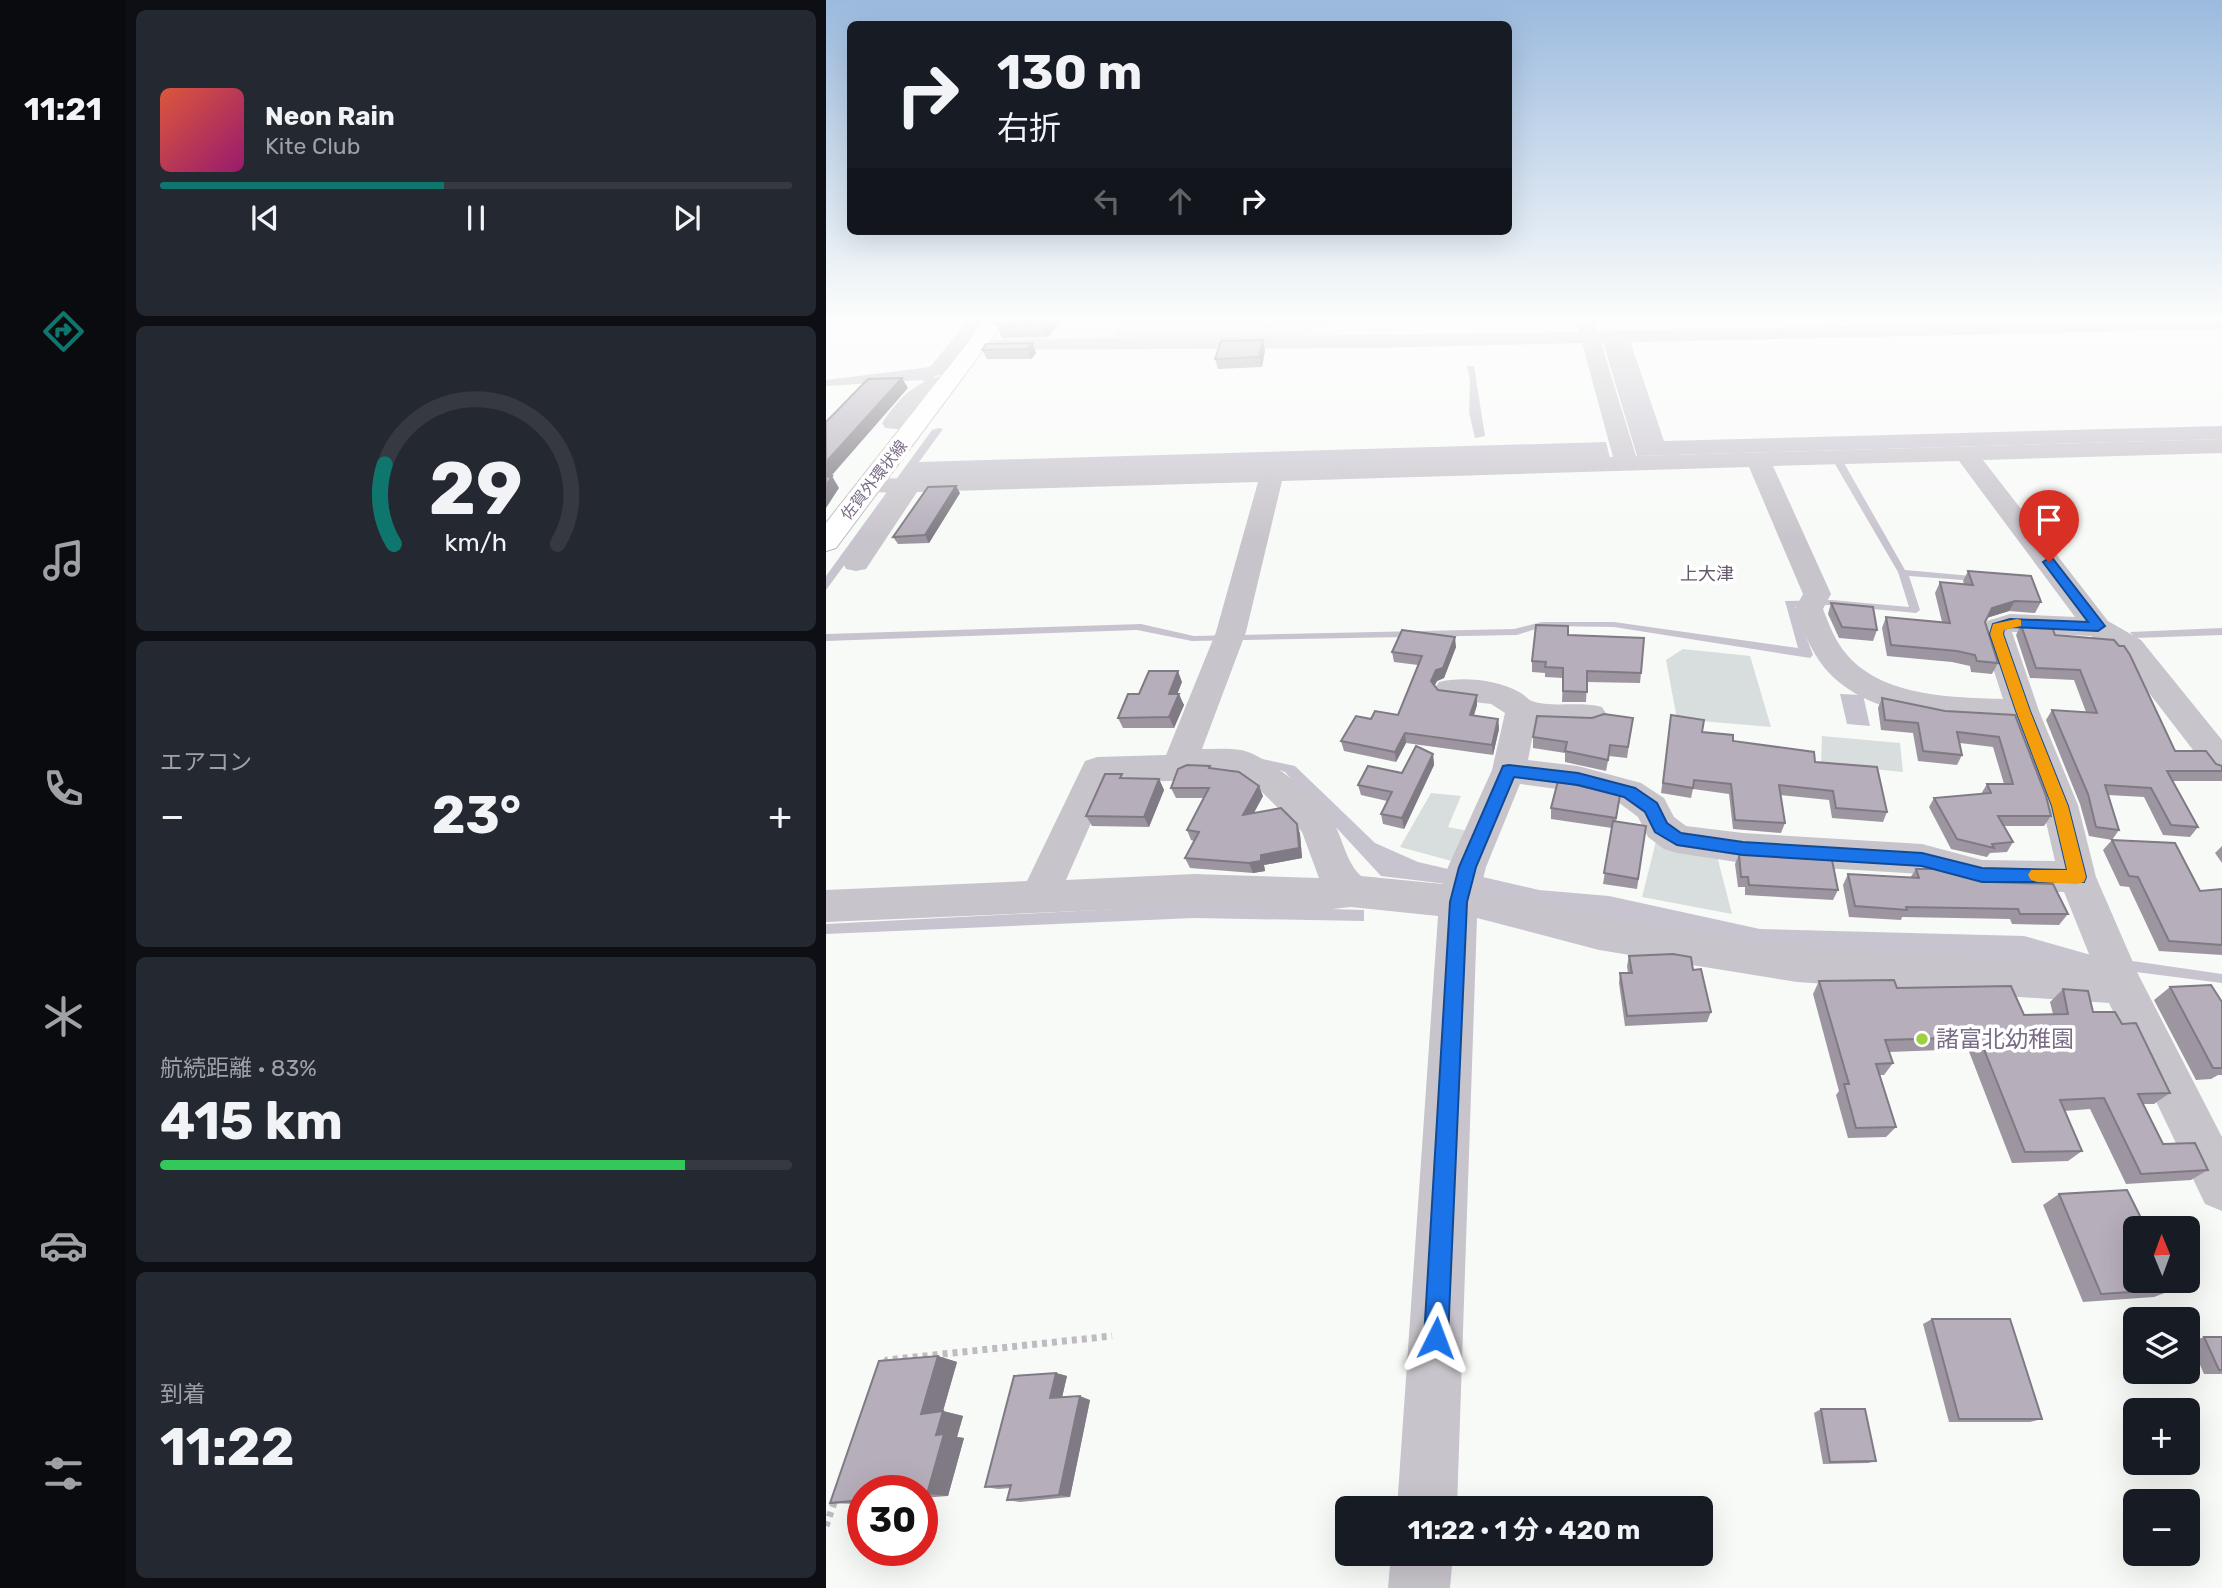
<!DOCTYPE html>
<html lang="ja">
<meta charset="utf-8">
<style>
body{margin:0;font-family:Rubik,"Noto Sans JP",sans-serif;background:#242831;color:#f1f3f6;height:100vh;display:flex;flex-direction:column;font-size:26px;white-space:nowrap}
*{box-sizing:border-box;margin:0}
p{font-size:23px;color:#9ea1a6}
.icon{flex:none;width:38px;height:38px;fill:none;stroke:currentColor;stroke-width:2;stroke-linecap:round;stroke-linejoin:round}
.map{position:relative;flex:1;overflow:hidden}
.drawer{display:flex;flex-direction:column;gap:10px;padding:10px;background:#0d0f14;width:700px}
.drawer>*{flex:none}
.top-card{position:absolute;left:21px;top:21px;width:665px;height:214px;border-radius:10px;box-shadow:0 7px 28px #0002;background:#171b24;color:#f1f3f6;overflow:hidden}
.needle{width:46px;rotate:359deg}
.buttons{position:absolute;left:1297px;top:1216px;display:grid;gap:14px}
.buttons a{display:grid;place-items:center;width:77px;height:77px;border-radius:10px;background:#171b24;box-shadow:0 7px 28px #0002;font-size:35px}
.speed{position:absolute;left:21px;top:1475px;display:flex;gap:14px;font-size:35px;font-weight:700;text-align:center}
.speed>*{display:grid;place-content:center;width:91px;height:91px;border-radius:50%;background:#171b24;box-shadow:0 7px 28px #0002;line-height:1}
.speed .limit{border:10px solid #d22;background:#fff;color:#111}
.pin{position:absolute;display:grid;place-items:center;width:60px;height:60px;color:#fff;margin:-72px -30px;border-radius:50% 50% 50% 0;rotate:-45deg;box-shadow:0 0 7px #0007}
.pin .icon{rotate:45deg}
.me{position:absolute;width:77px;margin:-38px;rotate:3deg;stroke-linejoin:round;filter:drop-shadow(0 0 5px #0008)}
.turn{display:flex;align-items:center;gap:24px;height:147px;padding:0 35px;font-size:32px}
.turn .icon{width:91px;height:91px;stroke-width:2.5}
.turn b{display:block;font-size:49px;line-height:60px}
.lanes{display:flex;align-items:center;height:66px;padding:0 35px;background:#0003;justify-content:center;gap:35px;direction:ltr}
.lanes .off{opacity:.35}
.big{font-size:52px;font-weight:700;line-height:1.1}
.drawer .tile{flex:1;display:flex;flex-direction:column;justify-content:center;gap:10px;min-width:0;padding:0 24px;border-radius:10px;background:#242831}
.drawer .dial{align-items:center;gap:0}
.dial svg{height:182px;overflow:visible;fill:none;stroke:#363941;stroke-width:7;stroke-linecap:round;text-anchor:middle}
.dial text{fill:#f1f3f6;stroke:none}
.song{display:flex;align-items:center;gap:21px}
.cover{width:84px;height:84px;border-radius:10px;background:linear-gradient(135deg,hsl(10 70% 55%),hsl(320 70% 35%))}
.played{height:7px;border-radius:4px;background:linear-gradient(90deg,#0f766e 45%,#363941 45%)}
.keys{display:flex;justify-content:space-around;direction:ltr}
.heat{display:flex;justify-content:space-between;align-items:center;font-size:38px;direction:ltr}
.charge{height:10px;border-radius:5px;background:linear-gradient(90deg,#34c759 83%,#363941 0)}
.trip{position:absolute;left:509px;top:1496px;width:378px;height:70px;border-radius:10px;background:#171b24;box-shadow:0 7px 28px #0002;font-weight:700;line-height:70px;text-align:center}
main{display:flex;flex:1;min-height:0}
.menu{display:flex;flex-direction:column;width:126px;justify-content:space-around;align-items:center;background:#090b0e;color:#9ea1a6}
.menu .icon{width:49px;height:49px}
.menu .on{color:#0f766e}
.menu b{font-size:32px;color:#f1f3f6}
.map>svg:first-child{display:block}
.built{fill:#eaebeb}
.green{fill:#d8dedd}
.water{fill:#c8c4cf}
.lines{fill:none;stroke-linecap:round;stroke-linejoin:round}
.major-casing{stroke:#bab6bd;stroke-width:2}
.path{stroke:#bfbcc1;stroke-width:7;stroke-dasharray:5 5;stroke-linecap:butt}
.minor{fill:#c8c4cb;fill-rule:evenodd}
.major{fill:#fff;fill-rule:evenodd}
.wall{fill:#9d96a1}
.shaded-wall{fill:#7f7a83}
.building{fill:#b6afbb;stroke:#7f7a83;stroke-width:2}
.route{fill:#1a73e8;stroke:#114b97;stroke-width:2}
.slow{fill:#f59e0b}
.poi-dot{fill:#9dd141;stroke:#fff;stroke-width:2.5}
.labels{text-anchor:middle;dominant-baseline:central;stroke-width:7;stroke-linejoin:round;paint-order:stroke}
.far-street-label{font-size:16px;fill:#7b6c86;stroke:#fff}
.far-neighbourhood-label{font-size:18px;fill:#64596c;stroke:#fff}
.near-poi-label{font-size:23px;fill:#7b6c86;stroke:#fff;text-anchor:start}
</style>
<main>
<nav class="menu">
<b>11:21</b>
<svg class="icon on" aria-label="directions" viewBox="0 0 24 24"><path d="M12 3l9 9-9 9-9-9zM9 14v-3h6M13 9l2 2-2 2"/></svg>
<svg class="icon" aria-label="music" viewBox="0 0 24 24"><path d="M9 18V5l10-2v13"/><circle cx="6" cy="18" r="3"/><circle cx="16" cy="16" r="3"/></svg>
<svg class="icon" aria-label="phone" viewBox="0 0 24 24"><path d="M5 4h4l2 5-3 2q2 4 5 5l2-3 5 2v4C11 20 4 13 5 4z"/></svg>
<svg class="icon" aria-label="climate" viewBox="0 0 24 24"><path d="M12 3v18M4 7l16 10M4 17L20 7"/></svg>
<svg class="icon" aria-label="car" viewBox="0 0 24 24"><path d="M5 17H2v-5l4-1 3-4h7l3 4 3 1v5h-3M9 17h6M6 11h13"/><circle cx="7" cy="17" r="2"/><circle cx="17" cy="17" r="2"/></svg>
<svg class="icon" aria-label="filters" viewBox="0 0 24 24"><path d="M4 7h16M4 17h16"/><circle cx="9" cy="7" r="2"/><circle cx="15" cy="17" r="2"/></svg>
</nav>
<section class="drawer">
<div class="tile">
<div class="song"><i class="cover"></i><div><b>Neon Rain</b><p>Kite Club</p></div></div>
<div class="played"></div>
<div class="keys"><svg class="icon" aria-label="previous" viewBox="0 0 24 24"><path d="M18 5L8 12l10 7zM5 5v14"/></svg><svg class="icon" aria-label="pause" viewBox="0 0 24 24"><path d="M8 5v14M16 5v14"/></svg><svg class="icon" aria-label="next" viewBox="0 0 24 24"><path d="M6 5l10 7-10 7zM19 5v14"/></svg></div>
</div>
<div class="tile dial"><svg viewBox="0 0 100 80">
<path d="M14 69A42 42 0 1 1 86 69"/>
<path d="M14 69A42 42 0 0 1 10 34" stroke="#0f766e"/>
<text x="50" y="56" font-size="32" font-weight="700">29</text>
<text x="50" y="72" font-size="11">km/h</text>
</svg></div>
<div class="tile"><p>エアコン</p>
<div class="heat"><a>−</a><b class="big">23°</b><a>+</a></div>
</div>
<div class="tile"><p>航続距離 · 83%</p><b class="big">415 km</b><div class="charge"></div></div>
<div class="tile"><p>到着</p><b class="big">11:22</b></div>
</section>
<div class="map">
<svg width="1396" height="1588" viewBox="0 0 1396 1588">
<rect width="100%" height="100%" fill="#f8faf8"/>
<polygon class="built" points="185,318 573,318 571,338 171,341"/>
<g class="green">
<polygon points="299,318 510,318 469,338 286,340"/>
<polygon points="857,649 924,656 945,727 851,719 840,660"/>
<polygon points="996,736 1074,743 1077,772 995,764"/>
<polygon points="605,793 635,796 622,827 642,831 629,862 574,847"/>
<polygon points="830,841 891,856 906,914 816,897"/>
</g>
<g class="water">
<polygon points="144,318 158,318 119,374 109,376 88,414 77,417 101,383 96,380 0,386 0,380 104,367"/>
<polygon points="804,341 838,441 1396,426 1396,439 811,456 777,342"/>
<polygon points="641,366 648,366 659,436 649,438 643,412 644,381"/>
<polygon points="113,428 117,429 93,462 780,442 784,458 81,480 0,590 0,576 106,430"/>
<polygon points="1018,463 1079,570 1201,581 1203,585 1083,576 1094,610 1090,613 1003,605 969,607 987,655 984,658 788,627 719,626 691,635 366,641 311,630 0,641 0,634 315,624 368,636 688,629 716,622 788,622 972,648 959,601 1006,600 1083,607 1072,572 1009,464"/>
<polygon points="1396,628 1396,635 1309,638 1304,632"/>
<polygon points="1014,694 1037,695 1044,726 1021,724"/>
<polygon points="436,759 469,766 549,843 592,862 713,890 783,896 934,929 1198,936 1265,955 1396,974 1396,983 1271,967 1011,957 778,924 646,887 555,876 459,772 434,763"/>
<polygon points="368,905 538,910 538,921 368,918 0,934 0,924"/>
</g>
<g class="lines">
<defs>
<polygon id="major" points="161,318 181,318 10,548 0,551 0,523"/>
</defs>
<use href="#major" class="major-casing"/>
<g class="path">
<polyline points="60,1364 61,1360 286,1336"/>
<polyline points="0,1526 9,1500"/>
</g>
<g class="minor">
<path d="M749,318H767L771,331L1396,318V329L775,343L810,456L1396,439V453L1157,460L1282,621L1315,640L1396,740V775L1384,772L1293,654L1265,636L1186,632L1213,711L1252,805L1270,877L1313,976L1396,1137V1211L1379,1204L1283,1003L971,982L773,950L651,918L631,1508H571L612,916L525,907L497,910L368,906L0,922V890L201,881L259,761L271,757L340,755L390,632L432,482L91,492L40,569L30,571L20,569L17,563L66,493L36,491L33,486L36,481L45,479L787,457L756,343L548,348L159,350L152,348L149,344L152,340L753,332ZM1133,461L1249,617L1184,614L1161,621L1156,634L1177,699C1120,697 1042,697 1010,639C1005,630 1001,619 997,609L1005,594L947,466ZM923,467L977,594L969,609C978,633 987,657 1005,675C1050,719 1126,720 1185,722L1216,805L1229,861L1156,860L1096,844L917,833L860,826L848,817L838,798L815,783L752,766L702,760L709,724L765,726L776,723L781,715L776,707C754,701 724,708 706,701C702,700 698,694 693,692C672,680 636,676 613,682L608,690L613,698L665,704L679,713L666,770L622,867L617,884L535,876C519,861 517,837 505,818C492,797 439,754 415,750C402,748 388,749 376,749L420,632L456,481ZM365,773L408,774L434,790L476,832L493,878L368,874L240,880L283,782L345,781ZM694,784L752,792L792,802L812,817L822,837L838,849L851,853L917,863L1096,874L1156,890L1238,892L1267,964L971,946L773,916L655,887L660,867Z"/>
<path d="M125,373L132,375L135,379L132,383L113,389L99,398L82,417L100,419L103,424L100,429L92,431L59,428L56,423C77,393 89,382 125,373Z"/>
<polygon points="565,1554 627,1554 624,1588 562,1588"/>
</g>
<use href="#major" class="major"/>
</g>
<g class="wall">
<polygon points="175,318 280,318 235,321 222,337 176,338 170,324"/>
<polygon points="206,343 210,353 205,359 161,359 156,350"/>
<polygon points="439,350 436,367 392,369 389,359"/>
<polygon points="134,493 103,543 72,544 67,537"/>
<polygon points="1142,571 1215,602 1209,613 1183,611 1161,618 1159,622 1172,663 1166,674 1145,672 1144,666 1126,662 1061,656 1056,628 1060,617 1116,622 1109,593 1114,582 1138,584 1137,581"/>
<polygon points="1005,603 1051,630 1047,641 1013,638 1002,614"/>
<polygon points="1195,625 1229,635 1349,751 1396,766 1396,781 1347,781 1372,827 1364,837 1337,835 1318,797 1282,795 1293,830 1286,840 1263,836 1254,804 1220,720 1226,710 1260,712 1248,680 1204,678 1190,635"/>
<polygon points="742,635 815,673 814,683 761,682 760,702 736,702 737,678 719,677 719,673 706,672 706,661"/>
<polygon points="630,647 618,678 611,681 608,686 612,690 651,705 648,716 672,719 673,729 667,755 580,743 570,762 518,751 515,741 545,719 572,715 592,665 568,662 566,652"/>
<polygon points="356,682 351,694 358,705 348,728 297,728 292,718 313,694"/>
<polygon points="1056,698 1119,711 1189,715 1225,816 1218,826 1177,826 1187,842 1181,852 1164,853 1161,857 1125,849 1103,807 1108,798 1155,794 1161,784 1178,784 1167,747 1134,743 1136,755 1131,765 1092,761 1087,733 1055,730 1052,708"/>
<polygon points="845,715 876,732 989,762 1061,812 1057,822 1006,818 1003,800 954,795 959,823 955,833 907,829 903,794 867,789 865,798 835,793"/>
<polygon points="766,718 807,718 801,758 783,756 780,771 739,762 739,753 707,748 707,737"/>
<polygon points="607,754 608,765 578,829 557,824 555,814 561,801 535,795 532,785 576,773"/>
<polygon points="385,769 437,796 428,813 471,824 474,834 476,858 438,865 439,871 427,873 364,868 359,858 368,841 365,840 361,830 378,798 350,798 345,788"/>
<polygon points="299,778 333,779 338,790 323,827 266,826 260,816"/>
<polygon points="794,795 790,821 820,826 811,889 777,884 786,828 725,819 725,808"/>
<polygon points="1286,840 1374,891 1396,889 1396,955 1333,951 1303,887 1294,886 1277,850"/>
<polygon points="1396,846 1396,863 1389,853"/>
<polygon points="913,854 1012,890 1007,900 919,895 919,887 912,887 909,864"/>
<polygon points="1090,869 1242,914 1233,925 1186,924 1184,919 1076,917 1075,920 1023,917 1017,885 1022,874 1084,878"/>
<polygon points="803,956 867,970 885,1012 881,1022 799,1026 793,983 794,973 802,973 801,966"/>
<polygon points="993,981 1071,988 1198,1015 1227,1014 1224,1002 1237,989 1267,1012 1296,1024 1344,1093 1328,1104 1317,1104 1337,1144 1382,1170 1365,1180 1300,1184 1264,1109 1238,1111 1256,1151 1242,1161 1186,1163 1142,1049 1063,1052 1067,1063 1058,1075 1054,1075 1070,1127 1060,1137 1022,1138 1010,1095 1013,1091 987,994"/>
<polygon points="1344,987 1396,1002 1396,1075 1392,1075 1385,1079 1370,1080 1328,1000"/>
<polygon points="1233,1194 1349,1289 1328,1297 1257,1302 1217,1205"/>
<polygon points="1106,1319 1216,1419 1204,1422 1123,1422 1097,1324"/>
<polygon points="1378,1337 1396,1337 1396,1374 1378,1374 1364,1342"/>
<polygon points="112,1356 131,1362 117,1411 137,1416 131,1437 138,1438 122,1496 96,1498 96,1491 37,1491 37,1504 29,1504 4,1503"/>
<polygon points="230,1373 241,1376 236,1397 264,1400 244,1497 194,1502 181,1500 185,1488 172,1489 159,1487"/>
<polygon points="995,1409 1050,1461 1042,1463 997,1464 988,1413"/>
</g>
<g class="shaded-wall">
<polygon points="221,318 233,318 235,321 222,337 217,323"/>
<polygon points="437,340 439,350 436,367 433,357"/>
<polygon points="206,343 210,353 205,359 201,349"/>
<polygon points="76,378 82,388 0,482 0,462"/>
<polygon points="6,476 13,488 0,508 0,485"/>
<polygon points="130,486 134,493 103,543 99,535"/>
<polygon points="1189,601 1183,611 1160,618 1166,608"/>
<polygon points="629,637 630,647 618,678 611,681 606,691 605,681"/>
<polygon points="352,671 356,682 347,705 343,694"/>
<polygon points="353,694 358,705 348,728 343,717"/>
<polygon points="651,695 651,705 644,725 644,715"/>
<polygon points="672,719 673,729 667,755 666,745"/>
<polygon points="579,733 580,743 570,762 569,752"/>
<polygon points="607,754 608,765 578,829 576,818"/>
<polygon points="333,779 338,790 323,827 318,817"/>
<polygon points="433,786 437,796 421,825 417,815"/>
<polygon points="471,824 474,834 476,858 438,865 439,871 427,873 423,863"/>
<polygon points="112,1356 131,1362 115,1418 95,1414"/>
<polygon points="230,1373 241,1376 235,1402 224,1398"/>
<polygon points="254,1396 264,1400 244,1497 233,1495"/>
<polygon points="117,1411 137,1416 131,1437 138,1438 122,1496 101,1494 110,1435"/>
</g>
<g class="building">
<polygon points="175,318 221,318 217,323 170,324"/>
<polygon points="437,340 433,357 389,359 395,341"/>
<polygon points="206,343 201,349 156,350 160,344"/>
<polygon points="76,378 0,462 0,422 42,379"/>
<polygon points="6,476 0,485 0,477"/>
<polygon points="130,486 99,535 67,537 102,487"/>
<polygon points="1142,571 1205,576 1215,602 1189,601 1166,608 1159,622 1172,663 1151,661 1149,655 1131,651 1065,645 1060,617 1124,623 1114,582 1147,585"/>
<polygon points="1005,603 1047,607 1051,630 1016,627"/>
<polygon points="710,625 742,626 742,635 818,638 815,673 761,671 761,692 737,691 737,668 719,667 720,662 706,661"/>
<polygon points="1195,625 1226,627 1229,635 1288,640 1293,646 1298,646 1304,655 1349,751 1380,751 1390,764 1396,766 1396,771 1341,771 1372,827 1345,825 1325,788 1279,785 1293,830 1270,827 1262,794 1226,710 1271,713 1254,670 1210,668"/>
<polygon points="576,630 629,637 617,668 610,670 605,681 612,690 651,695 644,715 672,719 666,745 579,733 569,752 515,741 530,716 545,719 549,711 572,715 596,656 566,652"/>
<polygon points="323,671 352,671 343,694 353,694 343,717 292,718 302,694 313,694"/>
<polygon points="1056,698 1119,711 1189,715 1220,796 1225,816 1172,816 1187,842 1166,844 1168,848 1131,839 1108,798 1165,793 1161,784 1187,784 1173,737 1131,732 1136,755 1097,751 1092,723 1059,720"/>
<polygon points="778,714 807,718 802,747 784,745 782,760 739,751 741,742 707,737 711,716 766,718"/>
<polygon points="845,715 878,720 876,732 907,735 907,741 988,752 989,762 1051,767 1061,812 1010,808 1007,791 953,785 959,823 909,820 905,784 868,780 867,788 837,783"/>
<polygon points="590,746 607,754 576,818 555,814 566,792 532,785 542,766 576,773"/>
<polygon points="361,765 384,766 383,768 413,772 433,786 417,815 455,808 471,824 473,848 435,855 435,861 423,863 359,858 373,832 361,830 383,788 345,788 352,769"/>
<polygon points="279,774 296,774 294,778 333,779 318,817 260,816"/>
<polygon points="732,781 794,795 790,818 725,808"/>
<polygon points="787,821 820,826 812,879 778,873"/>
<polygon points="1286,840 1349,843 1374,891 1396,889 1396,945 1343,941 1312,877 1303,876"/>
<polygon points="913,854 1006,860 1012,890 923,885 922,877 915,877"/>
<polygon points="1090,869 1112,869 1163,882 1227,884 1242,914 1194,914 1192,909 1080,907 1081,910 1029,906 1022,874 1093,878"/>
<polygon points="847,954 865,957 867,970 875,969 885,1012 801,1016 794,973 806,973 803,956"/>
<polygon points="1068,980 1071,988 1185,986 1198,1015 1242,1014 1237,989 1262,991 1267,1012 1289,1012 1296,1024 1310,1023 1344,1093 1312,1094 1337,1144 1369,1143 1382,1170 1315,1174 1278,1098 1234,1100 1256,1151 1199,1152 1153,1037 1059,1040 1067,1063 1050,1064 1070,1127 1030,1128 1018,1084 1023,1084 993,981"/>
<polygon points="1385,985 1396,1002 1396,1068 1387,1068 1344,987"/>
<polygon points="1301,1190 1320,1228 1309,1228 1309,1281 1345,1281 1349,1289 1275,1294 1233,1194"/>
<polygon points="1106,1319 1184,1319 1216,1419 1133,1419"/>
<polygon points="1378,1337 1396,1337 1396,1370 1393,1370"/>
<polygon points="112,1356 95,1414 117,1411 110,1435 118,1434 101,1494 96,1494 96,1491 37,1491 37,1500 4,1503 53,1361"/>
<polygon points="230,1373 224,1398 254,1396 233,1495 181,1500 185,1485 159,1487 188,1376"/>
<polygon points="995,1409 1039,1409 1050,1461 1004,1462"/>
</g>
<linearGradient id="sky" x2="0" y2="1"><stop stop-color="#9bbade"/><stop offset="0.59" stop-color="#fcfdfc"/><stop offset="1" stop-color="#fcfdfc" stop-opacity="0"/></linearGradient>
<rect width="1396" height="540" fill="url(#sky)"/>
<polygon class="route" points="1223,558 1227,559 1279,626 1272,631 1185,627 1178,629 1177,634 1204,711 1242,806 1260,877 1258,882 1156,882 1096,866 917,855 851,845 829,832 819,812 798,797 752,785 688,777 650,867 641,902 622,1338 619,1347 610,1350 601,1347 598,1338 624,902 633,867 677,766 683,765 752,773 809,788 831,803 841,823 855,833 917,842 1096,853 1156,868 1241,870 1226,806 1190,711 1164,634 1167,624 1184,619 1262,622 1217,562"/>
<polygon class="slow" points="1191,619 1195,620 1195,626 1178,630 1177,634 1204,711 1242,806 1260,877 1258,882 1251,884 1211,882 1205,880 1202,875 1205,870 1241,870 1226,806 1190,711 1164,634 1167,624"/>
<circle class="poi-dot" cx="1096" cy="1039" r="7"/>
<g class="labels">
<g class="far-street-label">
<text transform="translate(48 480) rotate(-52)">佐賀外環状線</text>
</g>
<g class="far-neighbourhood-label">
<text x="881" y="574">上大津</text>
</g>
<g class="near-poi-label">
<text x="1110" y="1039">諸富北幼稚園</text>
</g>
</g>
</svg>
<div class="buttons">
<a><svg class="needle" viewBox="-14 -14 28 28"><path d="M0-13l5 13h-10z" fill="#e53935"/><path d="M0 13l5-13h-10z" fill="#9ea1a6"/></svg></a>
<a><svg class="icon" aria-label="layers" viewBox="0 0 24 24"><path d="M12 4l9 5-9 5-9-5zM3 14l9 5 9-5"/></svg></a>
<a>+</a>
<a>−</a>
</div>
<div class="speed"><div class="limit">30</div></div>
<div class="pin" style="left:1223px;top:562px;background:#d93025"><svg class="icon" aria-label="arrive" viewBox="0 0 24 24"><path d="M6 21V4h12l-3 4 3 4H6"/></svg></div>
<svg class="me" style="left:610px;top:1338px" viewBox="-20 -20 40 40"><path d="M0-17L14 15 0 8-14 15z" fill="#1a73e8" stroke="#fff" stroke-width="4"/></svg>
<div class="trip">11:22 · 1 分 · 420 m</div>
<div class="top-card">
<div class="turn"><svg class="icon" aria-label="right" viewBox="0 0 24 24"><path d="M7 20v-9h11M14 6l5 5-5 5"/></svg><div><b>130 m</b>右折</div></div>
<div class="lanes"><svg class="icon off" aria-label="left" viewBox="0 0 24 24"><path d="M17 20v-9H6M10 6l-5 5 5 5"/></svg><svg class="icon off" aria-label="ahead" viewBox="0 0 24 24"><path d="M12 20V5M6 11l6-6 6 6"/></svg><svg class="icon" aria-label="right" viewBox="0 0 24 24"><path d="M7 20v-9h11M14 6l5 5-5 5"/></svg></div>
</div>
</div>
</main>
